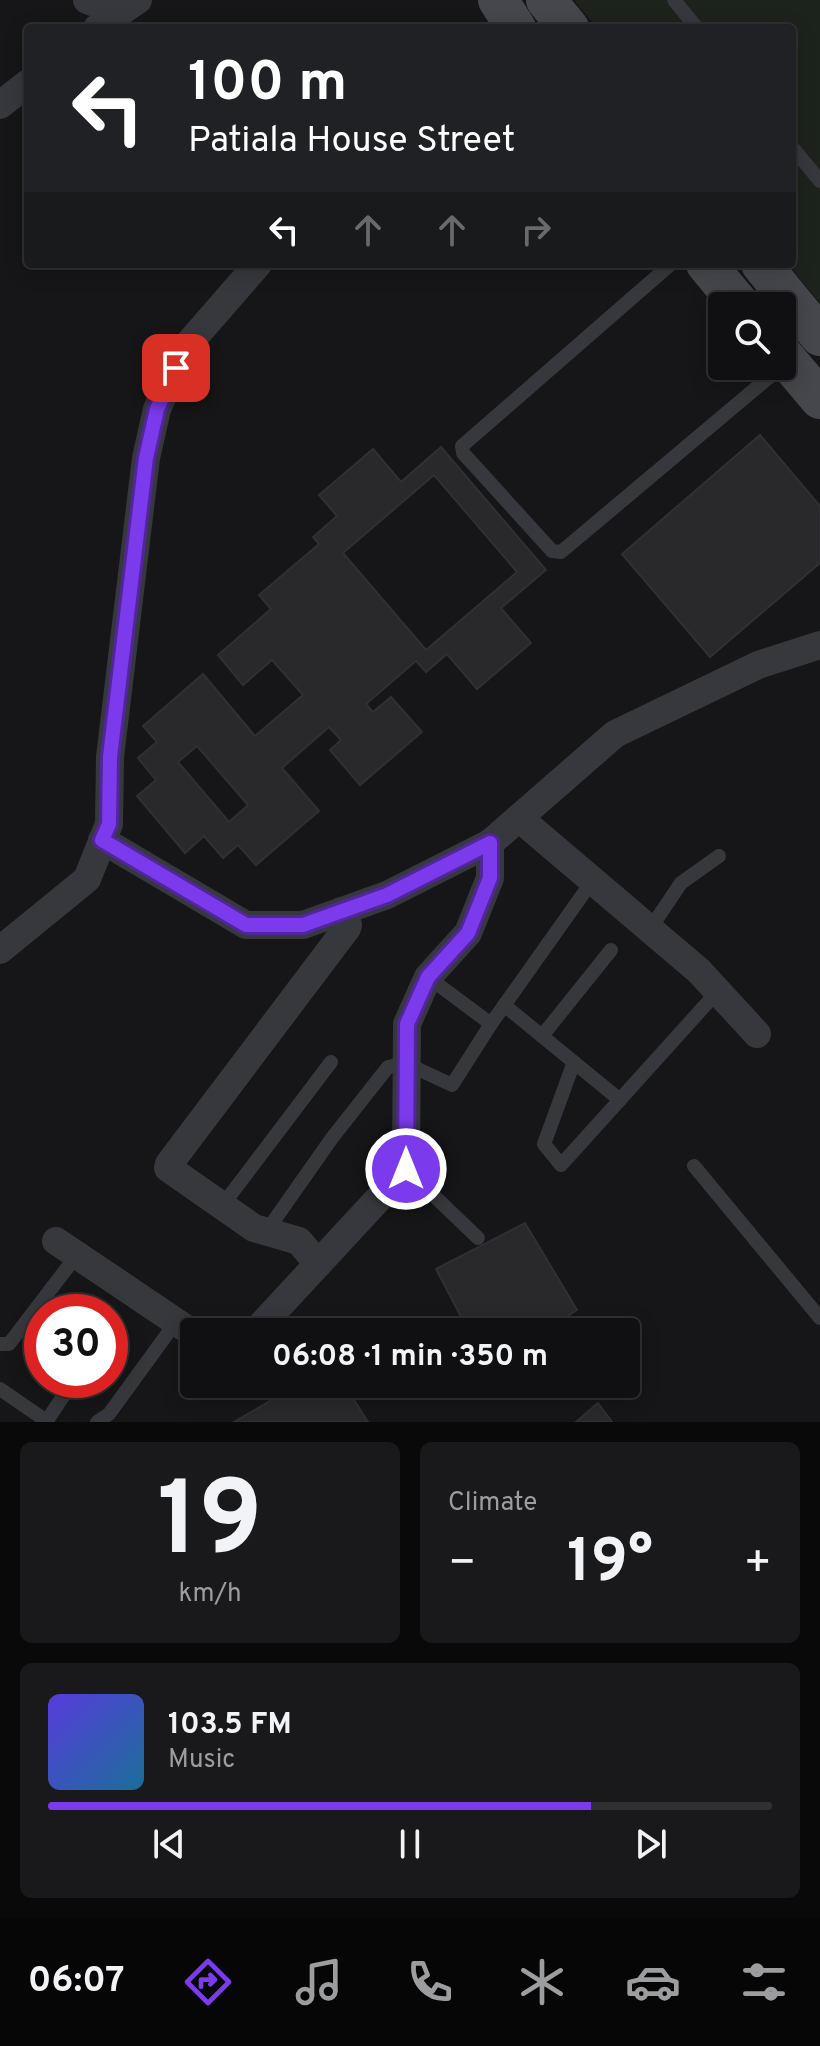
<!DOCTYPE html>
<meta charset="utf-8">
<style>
body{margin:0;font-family:Overpass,sans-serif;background:#19191b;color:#f1f3f6;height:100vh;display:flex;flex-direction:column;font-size:30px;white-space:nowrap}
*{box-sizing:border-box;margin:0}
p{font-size:26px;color:#9c9d9f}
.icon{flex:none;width:44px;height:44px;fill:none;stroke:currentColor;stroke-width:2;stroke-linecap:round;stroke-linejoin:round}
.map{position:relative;height:1422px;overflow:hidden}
.details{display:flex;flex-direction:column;gap:20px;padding:20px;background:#09090a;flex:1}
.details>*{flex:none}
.guide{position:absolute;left:24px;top:24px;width:772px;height:244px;border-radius:8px;box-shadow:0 4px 20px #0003,0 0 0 2px #303032;background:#202124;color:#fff;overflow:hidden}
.fabs{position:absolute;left:708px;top:292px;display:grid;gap:16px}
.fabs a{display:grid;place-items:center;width:88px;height:88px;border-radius:8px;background:#101012;box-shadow:0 4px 20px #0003,0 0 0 2px #303032;font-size:40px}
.speed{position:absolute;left:24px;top:1294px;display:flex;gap:16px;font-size:40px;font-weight:700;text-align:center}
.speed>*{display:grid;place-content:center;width:104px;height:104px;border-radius:50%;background:#101012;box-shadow:0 4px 20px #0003,0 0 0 2px #303032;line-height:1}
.speed .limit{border:12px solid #d22;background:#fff;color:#111}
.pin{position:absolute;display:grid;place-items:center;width:68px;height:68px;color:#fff;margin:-34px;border-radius:16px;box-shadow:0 4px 12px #0006}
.me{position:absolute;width:88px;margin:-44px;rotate:0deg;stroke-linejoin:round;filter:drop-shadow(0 0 6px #0008)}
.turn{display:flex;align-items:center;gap:28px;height:168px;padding:0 32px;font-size:36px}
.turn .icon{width:104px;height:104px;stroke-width:2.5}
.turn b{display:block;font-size:56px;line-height:68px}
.lanes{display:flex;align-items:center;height:76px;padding:0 32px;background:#0003;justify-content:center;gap:40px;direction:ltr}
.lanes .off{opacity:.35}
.big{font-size:60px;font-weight:700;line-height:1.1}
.details .card{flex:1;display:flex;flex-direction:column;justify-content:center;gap:12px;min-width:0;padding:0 28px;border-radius:12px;background:#19191b}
.details .dial{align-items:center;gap:0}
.dial b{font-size:104px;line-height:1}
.song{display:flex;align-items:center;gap:24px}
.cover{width:96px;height:96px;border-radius:12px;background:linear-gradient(135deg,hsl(250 70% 55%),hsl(200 70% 35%))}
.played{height:8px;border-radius:4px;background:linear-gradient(90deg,#7c3aed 75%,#303032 75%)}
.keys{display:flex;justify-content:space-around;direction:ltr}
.heat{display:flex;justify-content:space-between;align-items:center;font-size:44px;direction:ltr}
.details .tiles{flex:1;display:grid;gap:20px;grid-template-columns:1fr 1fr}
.card:last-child{grid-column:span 2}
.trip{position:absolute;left:180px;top:1318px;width:460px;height:80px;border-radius:8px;background:#101012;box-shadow:0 4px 20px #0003,0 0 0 2px #303032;font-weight:700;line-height:80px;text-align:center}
.menu{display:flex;height:128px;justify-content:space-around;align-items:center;background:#060607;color:#9c9d9f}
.menu .icon{width:56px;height:56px}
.menu .selected{color:#7c3aed}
.menu b{font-size:36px;color:#f1f3f6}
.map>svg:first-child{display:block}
.green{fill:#1c231d}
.building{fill:#29292c;stroke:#303034;stroke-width:2;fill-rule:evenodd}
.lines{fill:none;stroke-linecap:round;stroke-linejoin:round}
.service{stroke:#37383d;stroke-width:14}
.minor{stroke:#37383d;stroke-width:28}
.secondary{stroke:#45474d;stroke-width:40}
.route-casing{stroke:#51269a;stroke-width:20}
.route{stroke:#7c3aed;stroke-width:14}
</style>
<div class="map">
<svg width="820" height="1422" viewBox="0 0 820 1422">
<rect width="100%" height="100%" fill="#161618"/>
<polygon class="green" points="574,0 820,0 820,303 788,264 792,264 792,28 597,28"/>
<g class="building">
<polygon points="760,435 820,506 820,563 710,657 622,554"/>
<path d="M441,447L546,570L501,608L531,643L477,689L447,654L426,672L416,661L366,704L373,712L391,697L422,732L360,785L330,750L341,740L329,727L282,768L319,811L256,865L238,845L223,858L204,836L185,853L137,796L156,780L138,758L157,742L143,726L203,674L255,736L303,695L272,660L243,685L218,655L271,609L259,595L319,544L313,537L337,516L319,495L373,449L401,482ZM434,475L517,572L426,650L343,553ZM197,746L248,805L229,822L178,762Z"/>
<polygon points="525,1223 577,1310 543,1332 469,1332 436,1269"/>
<polygon points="299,1384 344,1384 368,1422 234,1422"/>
<polygon points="598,1403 612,1422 576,1422"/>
</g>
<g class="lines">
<g class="service">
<polyline points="674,0 697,28"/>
<polyline points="792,147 820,181"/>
<polyline points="671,264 462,446 463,453 552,551 561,552 786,363"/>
<polyline points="650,929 681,883 719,856"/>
<polyline points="428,977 491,1024 593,880"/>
<polyline points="504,1005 620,1100"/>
<polyline points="542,1036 611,950"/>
<polyline points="574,1062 544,1144 561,1165 718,991"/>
<polyline points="694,1166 820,1318"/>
<polyline points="406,1169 478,1238"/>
<polyline points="222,1206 331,1062"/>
<polyline points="266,1232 332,1138 388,1067 405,1063 452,1085 491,1024"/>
<polyline points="0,1344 9,1344 77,1255"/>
<polyline points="0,1389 48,1422"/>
<polyline points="46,1422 74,1380"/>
<polyline points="97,1422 109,1414 176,1322"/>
</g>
<g class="minor">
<polyline points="87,0 118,12"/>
<polyline points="97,28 138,0"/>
<polyline points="0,105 28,83"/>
<polyline points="519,818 699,971 757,1034"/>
<polyline points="102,840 246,925 303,925 387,895 490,843 615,734 758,665 820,645"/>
<polyline points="0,950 87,879 109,824 110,757 146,458 157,409 185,348 258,264"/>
<polyline points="56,1241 194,1334"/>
<polyline points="318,1264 299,1241 254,1228 168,1168 169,1164 347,928 348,925 341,911"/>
<polyline points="255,1332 406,1169 407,1024 428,977 468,933 490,878 490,843"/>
</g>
<g class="secondary">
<polyline points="498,0 516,28"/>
<polyline points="546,0 569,28"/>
<polyline points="706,264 741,306"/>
<polyline points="761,264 820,336"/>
<polyline points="782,354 820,399"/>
</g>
</g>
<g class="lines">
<defs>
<polyline id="route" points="176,368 157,409 146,458 110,757 109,824 102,840 246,925 303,925 387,895 490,843 490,878 468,933 428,977 407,1024 406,1169"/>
</defs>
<use href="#route" class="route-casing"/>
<use href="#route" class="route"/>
</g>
</svg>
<div class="fabs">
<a><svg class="icon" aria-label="search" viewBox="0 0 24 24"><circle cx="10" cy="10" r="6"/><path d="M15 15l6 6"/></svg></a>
</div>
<div class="speed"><div class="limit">30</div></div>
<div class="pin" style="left:176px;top:368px;background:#d93025"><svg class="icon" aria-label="arrive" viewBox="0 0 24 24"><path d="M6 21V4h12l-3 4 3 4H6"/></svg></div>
<svg class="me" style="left:406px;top:1169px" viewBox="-20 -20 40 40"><circle r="17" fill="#7c3aed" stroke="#fff" stroke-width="3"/><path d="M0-11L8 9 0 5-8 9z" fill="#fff"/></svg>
<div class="trip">06:08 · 1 min · 350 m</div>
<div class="guide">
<div class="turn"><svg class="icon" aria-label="left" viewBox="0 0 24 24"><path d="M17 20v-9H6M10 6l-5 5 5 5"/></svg><div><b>100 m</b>Patiala House Street</div></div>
<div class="lanes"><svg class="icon" aria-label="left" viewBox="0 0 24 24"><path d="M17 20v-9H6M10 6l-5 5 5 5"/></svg><svg class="icon off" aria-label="ahead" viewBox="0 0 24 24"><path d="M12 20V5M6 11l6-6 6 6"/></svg><svg class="icon off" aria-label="ahead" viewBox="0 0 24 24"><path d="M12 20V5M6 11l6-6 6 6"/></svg><svg class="icon off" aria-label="right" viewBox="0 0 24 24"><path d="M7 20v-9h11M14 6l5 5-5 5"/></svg></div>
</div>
</div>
<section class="details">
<div class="tiles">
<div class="card dial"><b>19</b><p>km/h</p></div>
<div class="card"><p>Climate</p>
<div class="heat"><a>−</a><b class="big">19°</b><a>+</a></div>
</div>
<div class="card">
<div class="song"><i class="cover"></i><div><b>103.5 FM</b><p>Music</p></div></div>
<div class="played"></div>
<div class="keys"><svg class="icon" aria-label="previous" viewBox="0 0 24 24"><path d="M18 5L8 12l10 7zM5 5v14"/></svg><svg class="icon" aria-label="pause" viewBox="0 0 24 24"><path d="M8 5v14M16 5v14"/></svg><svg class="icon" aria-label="next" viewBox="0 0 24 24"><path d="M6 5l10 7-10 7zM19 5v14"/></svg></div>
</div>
</div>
</section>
<nav class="menu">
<b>06:07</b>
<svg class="icon selected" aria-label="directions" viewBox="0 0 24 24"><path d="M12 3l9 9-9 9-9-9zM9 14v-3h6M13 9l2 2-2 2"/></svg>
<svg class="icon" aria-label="music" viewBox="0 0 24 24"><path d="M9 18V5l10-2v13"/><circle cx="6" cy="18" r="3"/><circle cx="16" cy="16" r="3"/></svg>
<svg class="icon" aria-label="phone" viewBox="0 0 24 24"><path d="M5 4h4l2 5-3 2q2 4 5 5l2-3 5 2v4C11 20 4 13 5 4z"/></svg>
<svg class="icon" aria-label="climate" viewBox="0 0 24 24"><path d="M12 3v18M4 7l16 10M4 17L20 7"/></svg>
<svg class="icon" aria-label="car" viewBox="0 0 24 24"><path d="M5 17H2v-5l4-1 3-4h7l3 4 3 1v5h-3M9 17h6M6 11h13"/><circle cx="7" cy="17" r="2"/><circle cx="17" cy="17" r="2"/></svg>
<svg class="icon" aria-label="filters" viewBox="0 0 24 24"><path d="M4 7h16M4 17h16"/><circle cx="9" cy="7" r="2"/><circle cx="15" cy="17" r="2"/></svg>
</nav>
